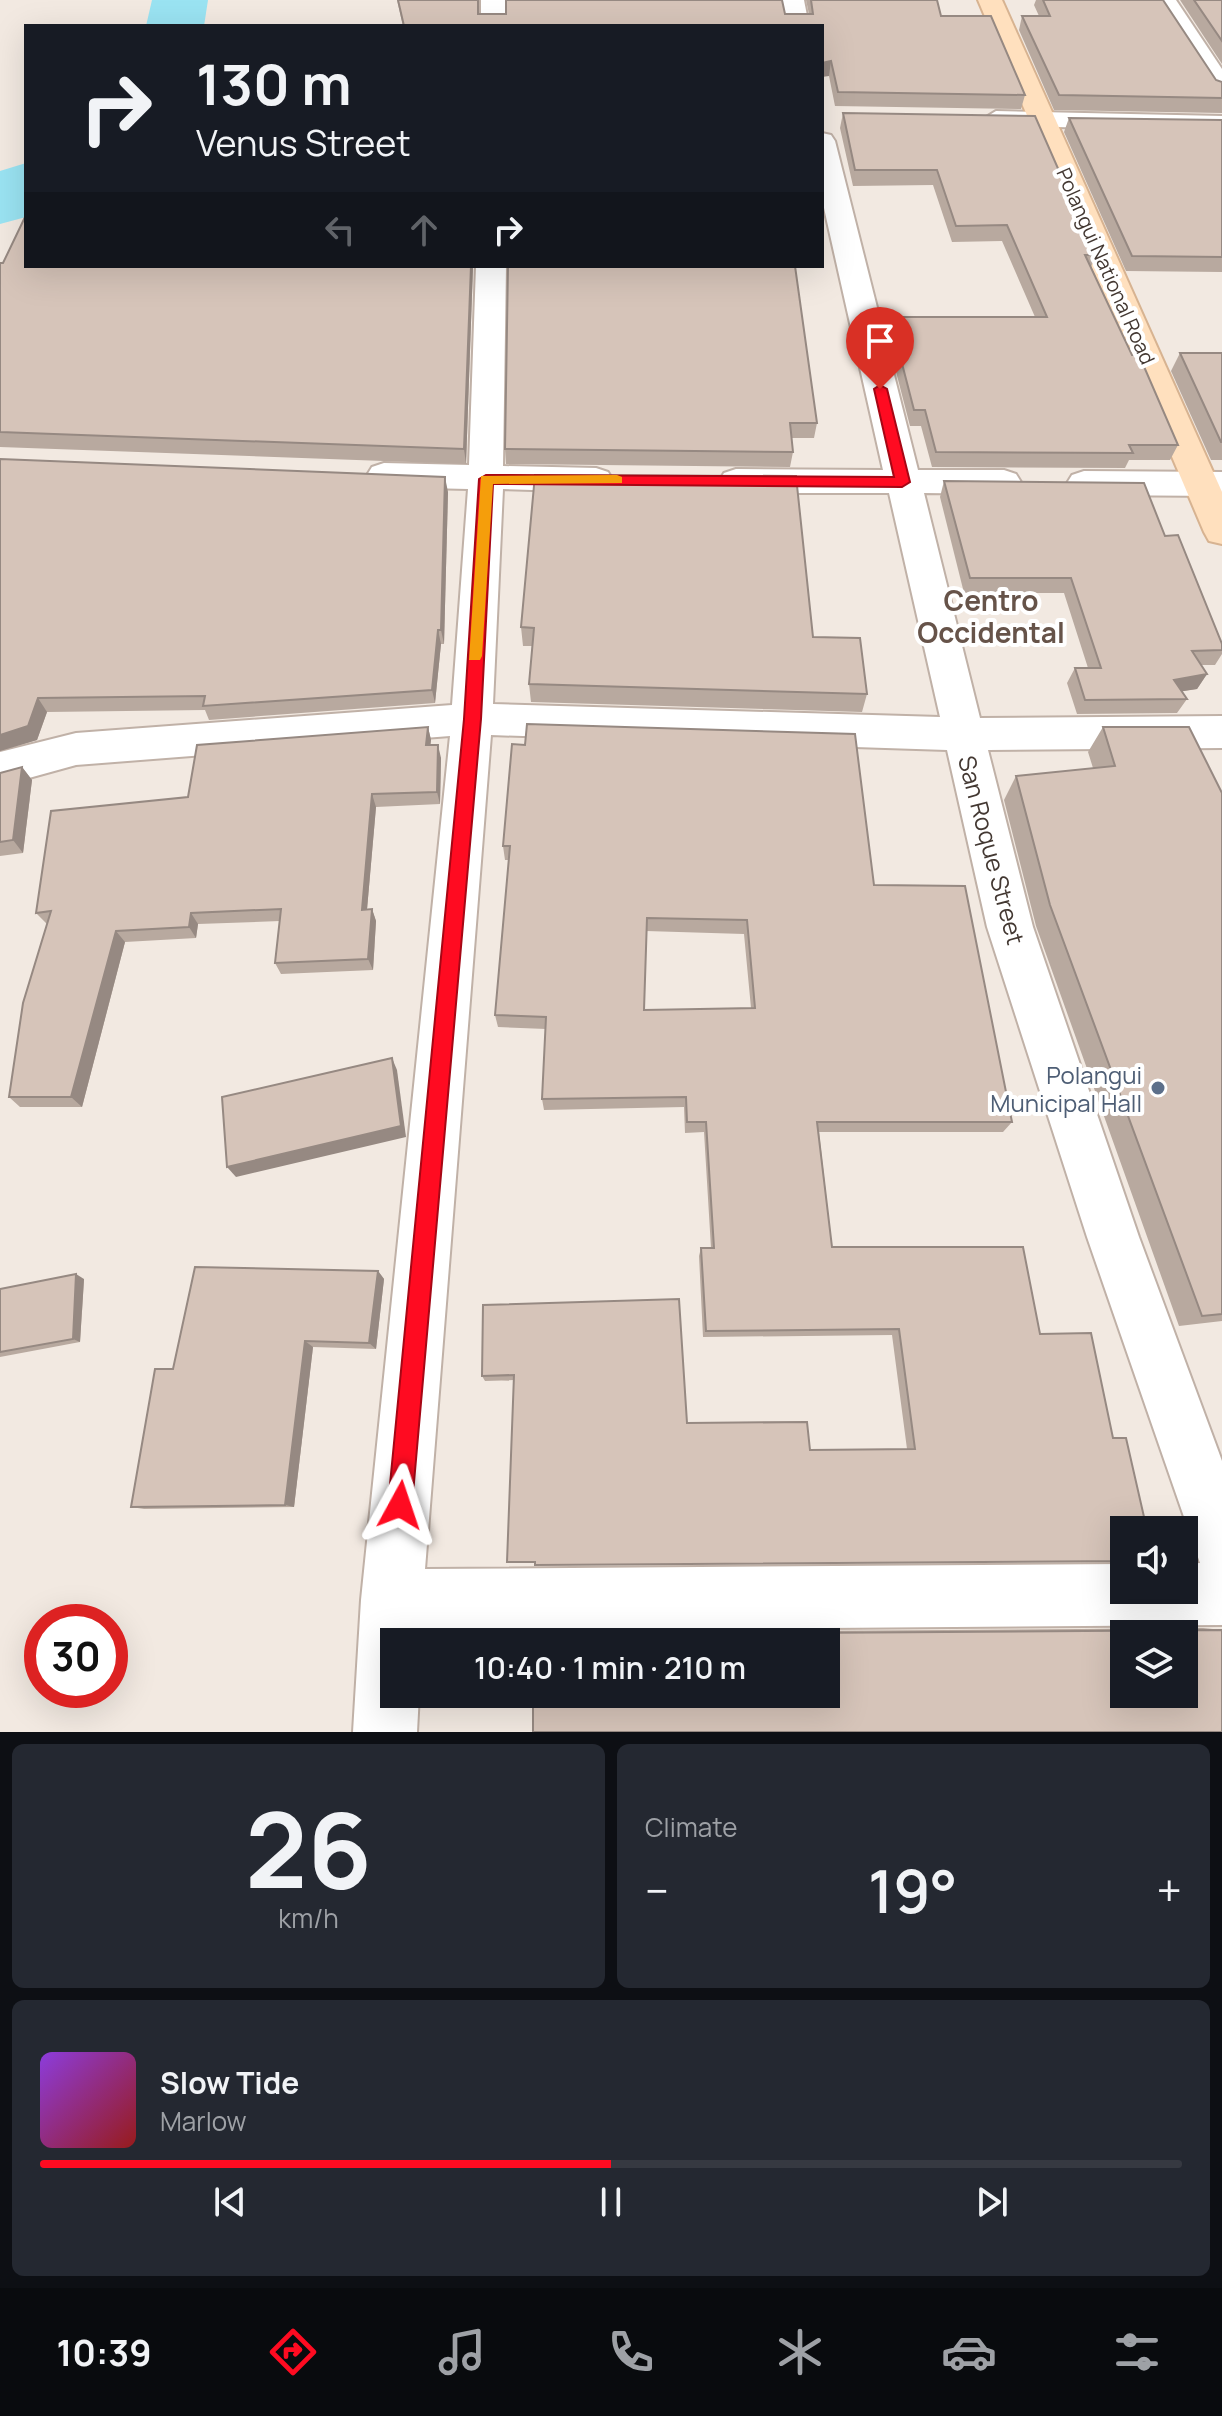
<!DOCTYPE html>
<meta charset="utf-8">
<style>
body{margin:0;font-family:Manrope,sans-serif;background:#242831;color:#f1f3f6;height:100vh;display:flex;flex-direction:column;font-size:30px;white-space:nowrap}
*{box-sizing:border-box;margin:0}
p{font-size:26px;color:#9ea1a6}
.icon{flex:none;width:44px;height:44px;fill:none;stroke:currentColor;stroke-width:2;stroke-linecap:round;stroke-linejoin:round}
.map{position:relative;height:1732px;overflow:hidden}
.panel{display:flex;flex-direction:column;gap:12px;padding:12px;background:#0d0f14;flex:1}
.panel>*{flex:none}
.guide{position:absolute;left:24px;top:24px;width:800px;height:244px;border-radius:0px;box-shadow:0 8px 32px #0002;background:#171b24;color:#f1f3f6;overflow:hidden}
.buttons{position:absolute;left:1110px;top:1516px;display:grid;gap:16px}
.buttons a{display:grid;place-items:center;width:88px;height:88px;border-radius:0px;background:#171b24;box-shadow:0 8px 32px #0002;font-size:40px}
.speed{position:absolute;left:24px;top:1604px;display:flex;gap:16px;font-size:40px;font-weight:700;text-align:center}
.speed>*{display:grid;place-content:center;width:104px;height:104px;border-radius:50%;background:#171b24;box-shadow:0 8px 32px #0002;line-height:1}
.speed .limit{border:12px solid #d22;background:#fff;color:#111}
.pin{position:absolute;display:grid;place-items:center;width:68px;height:68px;color:#fff;margin:-82px -34px;border-radius:50% 50% 50% 0;rotate:-45deg;box-shadow:0 0 8px #0007}
.pin .icon{rotate:45deg}
.me{position:absolute;width:88px;margin:-44px;rotate:5deg;stroke-linejoin:round;filter:drop-shadow(0 0 6px #0008)}
.turn{display:flex;align-items:center;gap:28px;height:168px;padding:0 40px;font-size:36px}
.turn .icon{width:104px;height:104px;stroke-width:2.5}
.turn b{display:block;font-size:56px;line-height:68px}
.lanes{display:flex;align-items:center;height:76px;padding:0 40px;background:#0003;justify-content:center;gap:40px;direction:ltr}
.lanes .off{opacity:.35}
.big{font-size:60px;font-weight:600;line-height:1.1}
.panel .tile{flex:1;display:flex;flex-direction:column;justify-content:center;gap:12px;min-width:0;padding:0 28px;border-radius:12px;background:#242831}
.panel .dial{align-items:center;gap:0}
.dial b{font-size:104px;line-height:1}
.song{display:flex;align-items:center;gap:24px}
.cover{width:96px;height:96px;border-radius:12px;background:linear-gradient(135deg,hsl(270 70% 55%),hsl(0 70% 35%))}
.played{height:8px;border-radius:4px;background:linear-gradient(90deg,#ff0b21 50%,#363941 50%)}
.keys{display:flex;justify-content:space-around;direction:ltr}
.heat{display:flex;justify-content:space-between;align-items:center;font-size:44px;direction:ltr}
.panel .tiles{flex:1;display:grid;gap:12px;grid-template-columns:1fr 1fr}
.tile:last-child{grid-column:span 2}
.trip{position:absolute;left:380px;top:1628px;width:460px;height:80px;border-radius:0px;background:#171b24;box-shadow:0 8px 32px #0002;font-weight:600;line-height:80px;text-align:center}
.dock{display:flex;height:128px;justify-content:space-around;align-items:center;background:#090b0e;color:#9ea1a6}
.dock .icon{width:56px;height:56px}
.dock .active{color:#ff0b21}
.dock b{font-size:36px;color:#f1f3f6}
.map>svg:first-child{display:block}
.lines{fill:none;stroke-linecap:round;stroke-linejoin:round}
.river{fill:#9ae3f2;fill-rule:evenodd}
.street-casing{stroke:#c0b1a7;stroke-width:4}
.secondary-casing{stroke:#d7b391;stroke-width:4}
.street{fill:#fff;fill-rule:evenodd}
.secondary{fill:#ffe0be;fill-rule:evenodd}
.wall{fill:#b8a99f;fill-rule:evenodd}
.shaded-wall{fill:#968982}
.building{fill:#d6c4b9;stroke:#968982;stroke-width:2;fill-rule:evenodd}
.route{fill:#ff0b21;stroke:#a60715;stroke-width:2}
.slow{fill:#f59e0b}
.service-dot{fill:#5c6f8a;stroke:#fff;stroke-width:3}
.labels{text-anchor:middle;dominant-baseline:central;stroke-width:8;stroke-linejoin:round;paint-order:stroke}
.far-street-label{font-size:20px;fill:#433832;stroke:#fff}
.street-label{font-size:24px;fill:#433832;stroke:#fff}
.service-label{font-size:24px;fill:#4e5e75;stroke:#fff;text-anchor:end}
.quarter-label{font-size:28px;font-weight:bold;fill:#665349;stroke:#fff}
</style>
<div class="map">
<svg width="1222" height="1732" viewBox="0 0 1222 1732">
<rect width="100%" height="100%" fill="#f2e9e1"/>
<g class="lines">
<g class="river">
<polygon points="152,0 208,0 204,26 146,26"/>
<polygon points="26,163 26,217 0,224 0,171"/>
</g>
<defs>
<g id="street">
<rect x="481" y="0" width="24" height="26"/>
<polygon points="780,0 804,0 809,26 785,26"/>
<polygon points="1152,0 1176,0 1222,69 1222,96 1213,93"/>
<polygon points="996,111 1222,116 1222,132 987,125 983,119"/>
<path d="M822,133L831,135L835,141L918,470H1004L1016,474L1021,482L1016,490L1004,494L924,493L980,718L1222,716V748L988,750L1033,927L1139,1237L1222,1461V1625L422,1631L421,1642H394V1694H419L417,1732H353L361,1600L450,736L76,765L0,786V752L76,733L452,705L468,489L384,487L372,483L367,475L372,467L384,463L469,465L476,266H506L503,466L596,468L608,472L613,480L608,488L596,492L503,489L493,704L940,717L889,493H736L724,489L719,481L724,473L736,469L883,470L822,199ZM491,735L947,750L987,927L1087,1237L1200,1563L1184,1564V1590H1124V1564L425,1569Z"/>
<polygon points="1084,471 1222,472 1222,496 1084,495 1072,491 1067,483 1072,475"/>
</g>
<polygon id="secondary" points="978,0 1002,0 1222,492 1222,544 1209,541 1204,532"/>
</defs>
<use href="#street" class="street-casing"/>
<use href="#secondary" class="secondary-casing"/>
<use href="#street" class="street"/>
<use href="#secondary" class="secondary"/>
</g>
<g class="wall">
<polygon points="397,0 479,0 479,14 809,14 806,0 937,0 941,16 1025,95 1021,109 835,106 829,76 822,26 403,26"/>
<polygon points="1036,0 1163,0 1216,80 1222,82 1222,113 1054,110 1019,30 1022,16 1039,16 1034,5"/>
<polygon points="1180,0 1222,0 1222,64"/>
<polygon points="843,113 1096,255 1091,267 1132,355 1178,445 1170,460 1129,460 1125,468 932,467 921,426 910,426 886,333 890,317 1035,317 1002,241 952,242 933,185 853,186 840,128"/>
<polygon points="1069,118 1222,120 1222,272 1126,271 1064,132"/>
<polygon points="0,263 26,266 473,266 466,464 0,447"/>
<polygon points="508,266 817,423 814,438 791,438 793,452 790,467 506,464 505,449"/>
<polygon points="1180,353 1222,353 1222,460 1211,460 1171,371"/>
<polygon points="0,459 448,492 444,644 441,644 435,703 209,720 205,710 47,712 37,740 0,751"/>
<polygon points="944,481 1165,536 1222,644 1222,654 1215,665 1201,665 1207,674 1197,689 1182,691 1187,699 1177,713 1077,714 1067,683 1075,668 1088,668 1064,593 964,593 940,497"/>
<polygon points="521,627 813,637 867,694 862,712 531,702 529,684 532,646 523,646"/>
<polygon points="428,727 431,740 430,745 441,758 440,804 376,807 367,909 372,909 376,921 373,970 281,974 275,963 280,921 198,924 196,938 125,942 82,1107 20,1107 9,1097 47,924 36,913 188,797"/>
<polygon points="1103,727 1222,793 1222,1321 1179,1326 1036,926 1004,800 1016,776 1093,768 1088,752"/>
<polygon points="22,767 32,780 23,853 0,856 0,773"/>
<path d="M503,846L874,885L1012,1122L1003,1132H819L832,1247L1040,1334L1124,1530V1561L537,1565L514,1380L485,1381L482,1376L483,1305L687,1423L810,1450L907,1449L892,1335L703,1337L699,1256L701,1248H711L704,1132L685,1133L684,1107L544,1110L542,1099L546,1029L498,1027L495,1015L509,860H505ZM646,931L744,934L751,1008L644,1010Z"/>
<polygon points="378,1271 384,1279 376,1349 313,1347 294,1507 144,1509 131,1507 173,1369"/>
<polygon points="84,1279 80,1342 0,1357 0,1289"/>
<polygon points="1203,1628 1222,1630 534,1635 536,1633"/>
</g>
<g class="shaded-wall">
<polygon points="831,61 829,76 822,77 822,63"/>
<polygon points="471,266 473,266 466,464 464,449"/>
<polygon points="445,477 448,492 444,644 441,630"/>
<polygon points="438,630 441,644 435,703 432,690"/>
<polygon points="1207,674 1197,689 1165,694 1174,680"/>
<polygon points="38,698 47,712 37,740 0,751 0,735"/>
<polygon points="428,727 431,740 429,758 426,745"/>
<polygon points="438,745 441,758 440,804 437,792"/>
<polygon points="22,767 32,780 23,853 13,840"/>
<polygon points="372,794 376,807 366,921 362,910"/>
<polygon points="372,909 376,921 373,970 368,959"/>
<polygon points="191,913 198,924 196,938 189,927"/>
<polygon points="116,931 125,942 82,1107 71,1097"/>
<polygon points="392,1058 397,1070 406,1137 236,1177 227,1167"/>
<polygon points="378,1271 384,1279 376,1349 369,1343"/>
<polygon points="76,1274 84,1279 80,1342 73,1339"/>
<polygon points="305,1341 313,1347 294,1507 285,1505"/>
</g>
<g class="building">
<polygon points="398,0 478,0 478,14 506,14 506,0 782,0 785,14 813,14 811,0 937,0 941,16 991,16 1025,95 838,92 831,61 822,63 822,26 404,26"/>
<polygon points="1043,0 1163,0 1216,80 1222,82 1222,98 1059,95 1022,16 1050,16"/>
<polygon points="1194,0 1222,0 1222,41"/>
<polygon points="843,113 1035,116 1096,255 1085,255 1132,355 1139,355 1178,445 1129,445 1133,453 936,452 925,410 914,410 890,317 1047,317 1007,225 956,226 937,170 855,170"/>
<polygon points="1069,118 1222,120 1222,257 1132,256"/>
<polygon points="26,215 26,266 471,266 464,449 0,432 0,263 3,263"/>
<polygon points="508,266 795,266 817,423 790,423 793,452 505,449"/>
<polygon points="1180,353 1222,353 1222,442 1221,442"/>
<polygon points="0,459 445,477 441,630 438,630 432,690 203,706 205,696 38,698 28,726 0,735"/>
<polygon points="535,475 796,476 813,637 860,638 867,694 529,684 534,628 521,627"/>
<polygon points="944,481 1144,483 1165,536 1178,535 1222,644 1222,650 1192,651 1207,674 1174,680 1187,699 1085,700 1075,668 1101,668 1071,578 970,578"/>
<path d="M527,724L855,734L874,885L965,886L1012,1122H817L832,1247H1023L1040,1334L1091,1333L1113,1438H1126L1147,1530H1124V1561L535,1565V1562H507L514,1375L482,1376L483,1305L679,1299L687,1423L807,1422L810,1450L915,1449L899,1329L706,1331L701,1248H714L706,1122H687L686,1097L542,1099L546,1017L495,1015L510,846H503L512,744L525,745ZM647,918L747,920L755,1008L644,1010Z"/>
<polygon points="428,727 426,745 438,745 437,792 372,794 362,910 372,909 368,959 275,963 281,909 191,913 189,927 116,931 71,1097 9,1097 23,1003 51,911 36,913 51,811 188,797 197,745"/>
<polygon points="1103,727 1189,727 1222,793 1222,1314 1202,1316 1050,905 1016,776 1115,766"/>
<polygon points="22,767 13,840 0,842 0,773"/>
<polygon points="392,1058 401,1126 227,1167 222,1097"/>
<polygon points="195,1267 378,1271 369,1343 305,1341 285,1505 131,1507 155,1369 173,1369"/>
<polygon points="76,1274 73,1339 0,1352 0,1289"/>
<path d="M1222,1630V1732H533V1694H826V1642H534V1635ZM1124,1634H1184V1694H1124Z"/>
</g>
<polygon class="route" points="880,385 887,389 910,482 902,487 493,484 481,719 412,1505 409,1514 400,1517 392,1514 388,1505 464,719 479,479 486,475 894,477 874,389"/>
<polygon class="slow" points="617,475 622,477 622,483 493,484 482,656 480,660 469,660 481,476"/>
<circle class="service-dot" cx="1158" cy="1088" r="8"/>
<g class="labels">
<g class="far-street-label">
<text transform="translate(1106 266) rotate(66)">Polangui National Road</text>
</g>
<g class="street-label">
<text transform="translate(992 850) rotate(75)">San Roque Street</text>
</g>
<g class="service-label">
<text x="1142" y="1074">Polangui<tspan x="1142" dy="28">Municipal Hall</tspan></text>
</g>
<g class="quarter-label">
<text x="991" y="600">Centro<tspan x="991" dy="32">Occidental</tspan></text>
</g>
</g>
</svg>
<div class="buttons">
<a><svg class="icon" aria-label="sound" viewBox="0 0 24 24"><path d="M4 9h4l5-4v14l-5-4H4zM17 9q2 3 0 6"/></svg></a>
<a><svg class="icon" aria-label="layers" viewBox="0 0 24 24"><path d="M12 4l9 5-9 5-9-5zM3 14l9 5 9-5"/></svg></a>
</div>
<div class="speed"><div class="limit">30</div></div>
<div class="pin" style="left:880px;top:389px;background:#d93025"><svg class="icon" aria-label="arrive" viewBox="0 0 24 24"><path d="M6 21V4h12l-3 4 3 4H6"/></svg></div>
<svg class="me" style="left:400px;top:1505px" viewBox="-20 -20 40 40"><path d="M0-17L14 15 0 8-14 15z" fill="#ff0b21" stroke="#fff" stroke-width="4"/></svg>
<div class="trip">10:40 · 1 min · 210 m</div>
<div class="guide">
<div class="turn"><svg class="icon" aria-label="right" viewBox="0 0 24 24"><path d="M7 20v-9h11M14 6l5 5-5 5"/></svg><div><b>130 m</b>Venus Street</div></div>
<div class="lanes"><svg class="icon off" aria-label="left" viewBox="0 0 24 24"><path d="M17 20v-9H6M10 6l-5 5 5 5"/></svg><svg class="icon off" aria-label="ahead" viewBox="0 0 24 24"><path d="M12 20V5M6 11l6-6 6 6"/></svg><svg class="icon" aria-label="right" viewBox="0 0 24 24"><path d="M7 20v-9h11M14 6l5 5-5 5"/></svg></div>
</div>
</div>
<section class="panel">
<div class="tiles">
<div class="tile dial"><b>26</b><p>km/h</p></div>
<div class="tile"><p>Climate</p>
<div class="heat"><a>−</a><b class="big">19°</b><a>+</a></div>
</div>
<div class="tile">
<div class="song"><i class="cover"></i><div><b>Slow Tide</b><p>Marlow</p></div></div>
<div class="played"></div>
<div class="keys"><svg class="icon" aria-label="previous" viewBox="0 0 24 24"><path d="M18 5L8 12l10 7zM5 5v14"/></svg><svg class="icon" aria-label="pause" viewBox="0 0 24 24"><path d="M8 5v14M16 5v14"/></svg><svg class="icon" aria-label="next" viewBox="0 0 24 24"><path d="M6 5l10 7-10 7zM19 5v14"/></svg></div>
</div>
</div>
</section>
<nav class="dock">
<b>10:39</b>
<svg class="icon active" aria-label="directions" viewBox="0 0 24 24"><path d="M12 3l9 9-9 9-9-9zM9 14v-3h6M13 9l2 2-2 2"/></svg>
<svg class="icon" aria-label="music" viewBox="0 0 24 24"><path d="M9 18V5l10-2v13"/><circle cx="6" cy="18" r="3"/><circle cx="16" cy="16" r="3"/></svg>
<svg class="icon" aria-label="phone" viewBox="0 0 24 24"><path d="M5 4h4l2 5-3 2q2 4 5 5l2-3 5 2v4C11 20 4 13 5 4z"/></svg>
<svg class="icon" aria-label="climate" viewBox="0 0 24 24"><path d="M12 3v18M4 7l16 10M4 17L20 7"/></svg>
<svg class="icon" aria-label="car" viewBox="0 0 24 24"><path d="M5 17H2v-5l4-1 3-4h7l3 4 3 1v5h-3M9 17h6M6 11h13"/><circle cx="7" cy="17" r="2"/><circle cx="17" cy="17" r="2"/></svg>
<svg class="icon" aria-label="filters" viewBox="0 0 24 24"><path d="M4 7h16M4 17h16"/><circle cx="9" cy="7" r="2"/><circle cx="15" cy="17" r="2"/></svg>
</nav>
